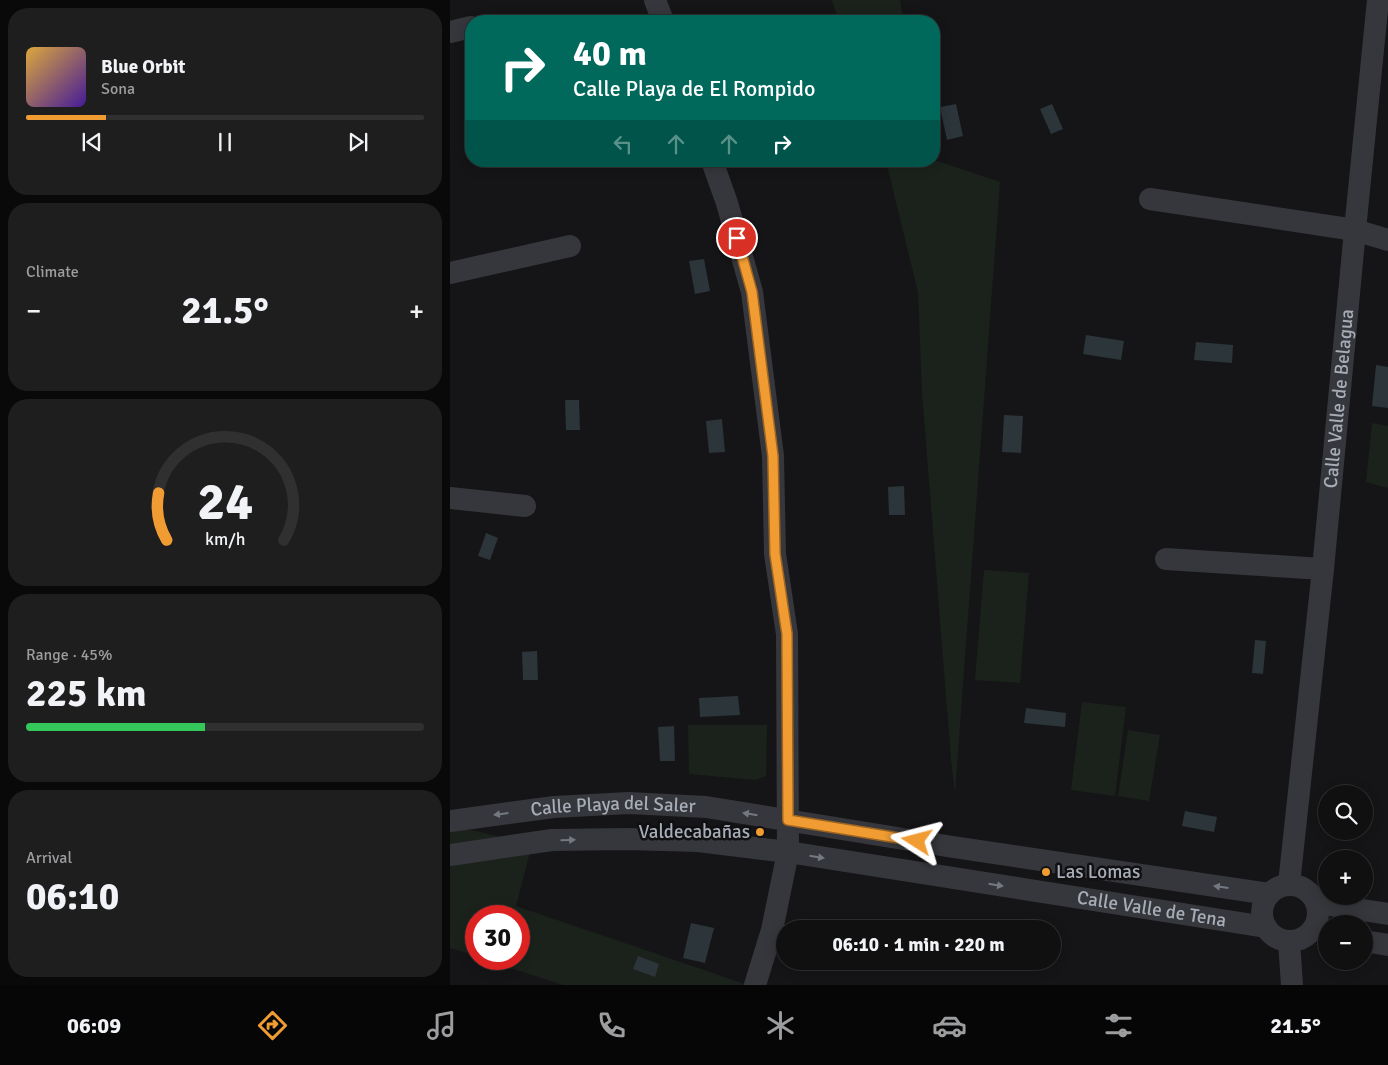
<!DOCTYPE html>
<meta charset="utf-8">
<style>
body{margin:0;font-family:Signika,sans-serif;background:#1e1e1f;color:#f1f3f6;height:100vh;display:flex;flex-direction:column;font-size:19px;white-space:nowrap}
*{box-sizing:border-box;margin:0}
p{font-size:16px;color:#9c9d9f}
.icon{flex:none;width:28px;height:28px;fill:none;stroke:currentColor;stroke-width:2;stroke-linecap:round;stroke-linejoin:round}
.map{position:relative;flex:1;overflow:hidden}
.sheet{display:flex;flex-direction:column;gap:8px;padding:8px;background:#090909;width:450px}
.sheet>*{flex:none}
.banner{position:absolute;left:15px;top:15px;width:475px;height:152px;border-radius:20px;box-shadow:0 2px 12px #0003,0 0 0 1px #303031;background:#00695c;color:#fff;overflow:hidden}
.buttons{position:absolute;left:868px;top:785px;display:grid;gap:10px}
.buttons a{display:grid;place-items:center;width:55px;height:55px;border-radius:50%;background:#101011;box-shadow:0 2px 12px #0003,0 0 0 1px #303031;font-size:25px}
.speed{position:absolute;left:15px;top:905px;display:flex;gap:10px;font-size:25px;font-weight:700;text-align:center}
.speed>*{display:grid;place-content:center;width:65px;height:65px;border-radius:50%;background:#101011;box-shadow:0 2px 12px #0003,0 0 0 1px #303031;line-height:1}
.speed .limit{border:8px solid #d22;background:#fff;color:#111}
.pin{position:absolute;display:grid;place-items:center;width:42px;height:42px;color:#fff;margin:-21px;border:2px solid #fff;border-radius:50%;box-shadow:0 1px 5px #0007}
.me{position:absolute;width:55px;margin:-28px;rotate:279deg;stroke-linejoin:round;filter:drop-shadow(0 0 4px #0008)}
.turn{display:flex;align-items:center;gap:18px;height:105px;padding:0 25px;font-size:22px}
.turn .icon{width:65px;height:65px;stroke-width:2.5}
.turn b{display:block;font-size:35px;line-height:42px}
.lanes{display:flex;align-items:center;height:48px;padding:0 25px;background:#0003;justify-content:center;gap:25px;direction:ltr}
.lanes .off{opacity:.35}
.big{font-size:38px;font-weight:800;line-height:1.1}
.sheet .widget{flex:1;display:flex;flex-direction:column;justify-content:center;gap:8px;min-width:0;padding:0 18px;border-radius:20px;background:#1e1e1f}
.sheet .dial{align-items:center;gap:0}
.dial svg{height:130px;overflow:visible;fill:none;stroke:#303031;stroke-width:7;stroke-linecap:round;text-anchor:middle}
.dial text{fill:#f1f3f6;stroke:none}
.song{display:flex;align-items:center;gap:15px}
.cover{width:60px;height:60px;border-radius:8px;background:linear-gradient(135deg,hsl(40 70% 55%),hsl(260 70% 35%))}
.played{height:5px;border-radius:2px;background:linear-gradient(90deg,#f19c33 20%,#303031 20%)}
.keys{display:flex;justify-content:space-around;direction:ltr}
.heat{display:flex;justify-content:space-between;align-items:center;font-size:28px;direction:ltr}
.charge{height:8px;border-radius:4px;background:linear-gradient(90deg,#34c759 45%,#303031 0)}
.trip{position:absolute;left:326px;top:920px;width:285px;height:50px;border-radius:25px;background:#101011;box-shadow:0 2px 12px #0003,0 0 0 1px #303031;font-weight:800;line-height:50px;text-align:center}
.tab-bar{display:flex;height:80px;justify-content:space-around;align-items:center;background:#060607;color:#9c9d9f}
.tab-bar .icon{width:35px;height:35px}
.tab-bar .selected{color:#f19c33}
.tab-bar b{font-size:22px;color:#f1f3f6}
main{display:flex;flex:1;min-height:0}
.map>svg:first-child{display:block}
.green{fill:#1b221b}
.water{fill:#2b353a}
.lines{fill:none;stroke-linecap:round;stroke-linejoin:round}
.minor{stroke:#36373c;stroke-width:22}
.oneway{fill:#747880}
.route-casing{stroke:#9d6521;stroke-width:12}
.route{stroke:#f19c33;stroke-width:9}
.poi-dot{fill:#f19c33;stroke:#101012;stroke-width:2}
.labels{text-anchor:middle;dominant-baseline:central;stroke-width:5;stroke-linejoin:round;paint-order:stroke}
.street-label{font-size:19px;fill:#a7adb7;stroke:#101012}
.poi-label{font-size:19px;fill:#a7adb7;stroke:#101012;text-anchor:end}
</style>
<main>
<section class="sheet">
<div class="widget">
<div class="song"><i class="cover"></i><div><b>Blue Orbit</b><p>Sona</p></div></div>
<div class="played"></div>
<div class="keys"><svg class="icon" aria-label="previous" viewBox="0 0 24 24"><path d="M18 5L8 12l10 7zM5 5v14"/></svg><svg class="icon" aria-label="pause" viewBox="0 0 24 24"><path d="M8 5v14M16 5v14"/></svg><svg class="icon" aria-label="next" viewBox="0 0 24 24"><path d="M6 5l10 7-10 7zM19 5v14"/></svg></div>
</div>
<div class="widget"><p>Climate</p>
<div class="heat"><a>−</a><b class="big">21.5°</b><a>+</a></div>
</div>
<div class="widget dial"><svg viewBox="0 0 100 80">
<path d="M14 69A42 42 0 1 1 86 69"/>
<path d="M14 69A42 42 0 0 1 9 40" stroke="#f19c33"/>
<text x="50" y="56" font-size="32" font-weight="700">24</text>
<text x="50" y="72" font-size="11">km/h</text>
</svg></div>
<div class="widget"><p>Range · 45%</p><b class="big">225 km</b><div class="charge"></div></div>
<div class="widget"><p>Arrival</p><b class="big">06:10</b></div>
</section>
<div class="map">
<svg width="938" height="985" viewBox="0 0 938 985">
<rect width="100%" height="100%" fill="#151517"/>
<g class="green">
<polygon points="382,0 450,0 453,21 389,21"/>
<polygon points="484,160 550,182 505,793 501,759 472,392 468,292 436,161 484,161"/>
<polygon points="922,423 938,426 938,488 916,482"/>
<polygon points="534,570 579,573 570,683 525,680"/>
<polygon points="632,702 676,707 665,796 621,790"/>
<polygon points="238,725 317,725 316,776 305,780 239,774"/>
<polygon points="678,730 710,735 699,801 668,796"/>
<polygon points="0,825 82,844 66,906 298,985 113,985 33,959 69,959 69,916 26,916 26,956 0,948"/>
</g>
<g class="water">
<polygon points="506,104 513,136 497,140 490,107"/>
<polygon points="602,104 613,129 601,134 590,109"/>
<polygon points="254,259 260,291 245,294 239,261"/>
<polygon points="636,335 674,341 671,360 633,354"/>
<polygon points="746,342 783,345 782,363 744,360"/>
<polygon points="926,365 938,367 938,408 922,406"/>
<polygon points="115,400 129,400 130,430 116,430"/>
<polygon points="554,415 573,416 571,453 552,452"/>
<polygon points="272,419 275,452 259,453 256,421"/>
<polygon points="454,486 455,515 439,515 438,487"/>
<polygon points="36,533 48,538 40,560 28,556"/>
<polygon points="805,640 816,641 813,674 802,673"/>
<polygon points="87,651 88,680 73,680 72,652"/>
<polygon points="288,696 290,715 250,717 249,698"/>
<polygon points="576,708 616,713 615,727 574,723"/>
<polygon points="224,726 225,761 210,761 208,727"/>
<polygon points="735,811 767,817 764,832 732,826"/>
<polygon points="241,923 264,928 255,963 233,958"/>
<polygon points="188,956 209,964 205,977 183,969"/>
</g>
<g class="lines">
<g class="minor">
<polyline points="205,0 213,21"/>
<polyline points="0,32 21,27"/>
<polyline points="262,161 277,203 302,292 323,456 325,554 337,634 338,852 322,930 305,985"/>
<polyline points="700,199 905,230 938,240"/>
<polyline points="0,273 120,246"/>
<polyline points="0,498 75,506"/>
<polyline points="716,559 873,569"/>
<path id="s1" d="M0,821L104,807L179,803L256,807L503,847L819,894"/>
<path id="s2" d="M0,855L102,840L176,839L248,841L338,852L816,927"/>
<path id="s3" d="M839,884L873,569L905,230L928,0"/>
<circle cx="840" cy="913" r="28"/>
<polyline points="867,903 938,914"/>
<polyline points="839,941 842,985"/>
<polyline points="914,941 938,945"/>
</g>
</g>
<defs><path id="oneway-solid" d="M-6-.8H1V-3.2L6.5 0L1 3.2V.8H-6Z" transform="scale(1.25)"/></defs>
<g class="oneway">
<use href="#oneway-solid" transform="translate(51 814) rotate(173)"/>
<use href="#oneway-solid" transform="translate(300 814) rotate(-171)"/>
<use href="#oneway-solid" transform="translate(118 840) rotate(-1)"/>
<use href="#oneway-solid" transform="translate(367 857) rotate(9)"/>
<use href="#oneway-solid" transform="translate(546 885) rotate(9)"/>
<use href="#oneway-solid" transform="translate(771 887) rotate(-172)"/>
</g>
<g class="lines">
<defs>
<polyline id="route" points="287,238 302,292 323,456 325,554 337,634 338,820 467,841"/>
</defs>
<use href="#route" class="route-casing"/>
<use href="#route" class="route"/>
</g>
<g class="poi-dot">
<circle cx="310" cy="832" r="5"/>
<circle cx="596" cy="872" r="5"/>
</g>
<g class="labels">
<g class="street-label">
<text stroke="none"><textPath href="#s3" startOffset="488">Calle Valle de Belagua</textPath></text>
<text stroke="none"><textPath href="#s1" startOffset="164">Calle Playa del Saler</textPath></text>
<text stroke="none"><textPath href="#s2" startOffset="708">Calle Valle de Tena</textPath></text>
</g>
<g class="poi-label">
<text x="300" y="832">Valdecabañas</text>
<text x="606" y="872" text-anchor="start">Las Lomas</text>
</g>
</g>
</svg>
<div class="buttons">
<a><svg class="icon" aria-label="search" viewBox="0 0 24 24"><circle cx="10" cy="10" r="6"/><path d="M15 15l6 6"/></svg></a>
<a>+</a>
<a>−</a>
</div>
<div class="speed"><div class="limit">30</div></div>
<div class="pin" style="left:287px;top:238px;background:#d93025"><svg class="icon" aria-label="arrive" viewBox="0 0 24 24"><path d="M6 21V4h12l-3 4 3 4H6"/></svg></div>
<svg class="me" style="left:467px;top:841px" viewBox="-20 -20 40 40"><path d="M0-17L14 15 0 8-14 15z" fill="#f19c33" stroke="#fff" stroke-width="4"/></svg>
<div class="trip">06:10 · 1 min · 220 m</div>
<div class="banner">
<div class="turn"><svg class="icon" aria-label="right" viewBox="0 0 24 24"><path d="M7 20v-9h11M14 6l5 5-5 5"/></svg><div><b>40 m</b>Calle Playa de El Rompido</div></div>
<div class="lanes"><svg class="icon off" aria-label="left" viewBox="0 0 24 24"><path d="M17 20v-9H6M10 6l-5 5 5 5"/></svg><svg class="icon off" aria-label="ahead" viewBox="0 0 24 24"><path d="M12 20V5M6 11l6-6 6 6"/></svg><svg class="icon off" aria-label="ahead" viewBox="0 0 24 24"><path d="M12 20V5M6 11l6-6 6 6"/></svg><svg class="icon" aria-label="right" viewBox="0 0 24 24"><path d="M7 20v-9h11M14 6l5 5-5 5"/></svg></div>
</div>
</div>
</main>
<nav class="tab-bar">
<b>06:09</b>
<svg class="icon selected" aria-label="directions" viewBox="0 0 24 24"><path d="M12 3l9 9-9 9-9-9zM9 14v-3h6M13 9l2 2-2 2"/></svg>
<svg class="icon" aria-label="music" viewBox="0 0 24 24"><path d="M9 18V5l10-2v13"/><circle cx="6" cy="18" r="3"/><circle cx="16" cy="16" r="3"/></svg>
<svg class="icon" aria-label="phone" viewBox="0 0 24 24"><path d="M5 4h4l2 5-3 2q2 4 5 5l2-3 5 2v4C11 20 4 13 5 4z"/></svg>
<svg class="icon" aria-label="climate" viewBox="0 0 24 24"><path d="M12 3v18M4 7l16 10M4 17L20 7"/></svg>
<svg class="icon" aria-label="car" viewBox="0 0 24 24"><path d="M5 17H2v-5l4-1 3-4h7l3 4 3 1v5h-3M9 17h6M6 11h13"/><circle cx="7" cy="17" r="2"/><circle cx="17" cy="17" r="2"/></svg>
<svg class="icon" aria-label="filters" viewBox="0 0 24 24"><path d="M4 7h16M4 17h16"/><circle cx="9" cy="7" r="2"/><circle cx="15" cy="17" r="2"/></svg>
<b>21.5°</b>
</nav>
